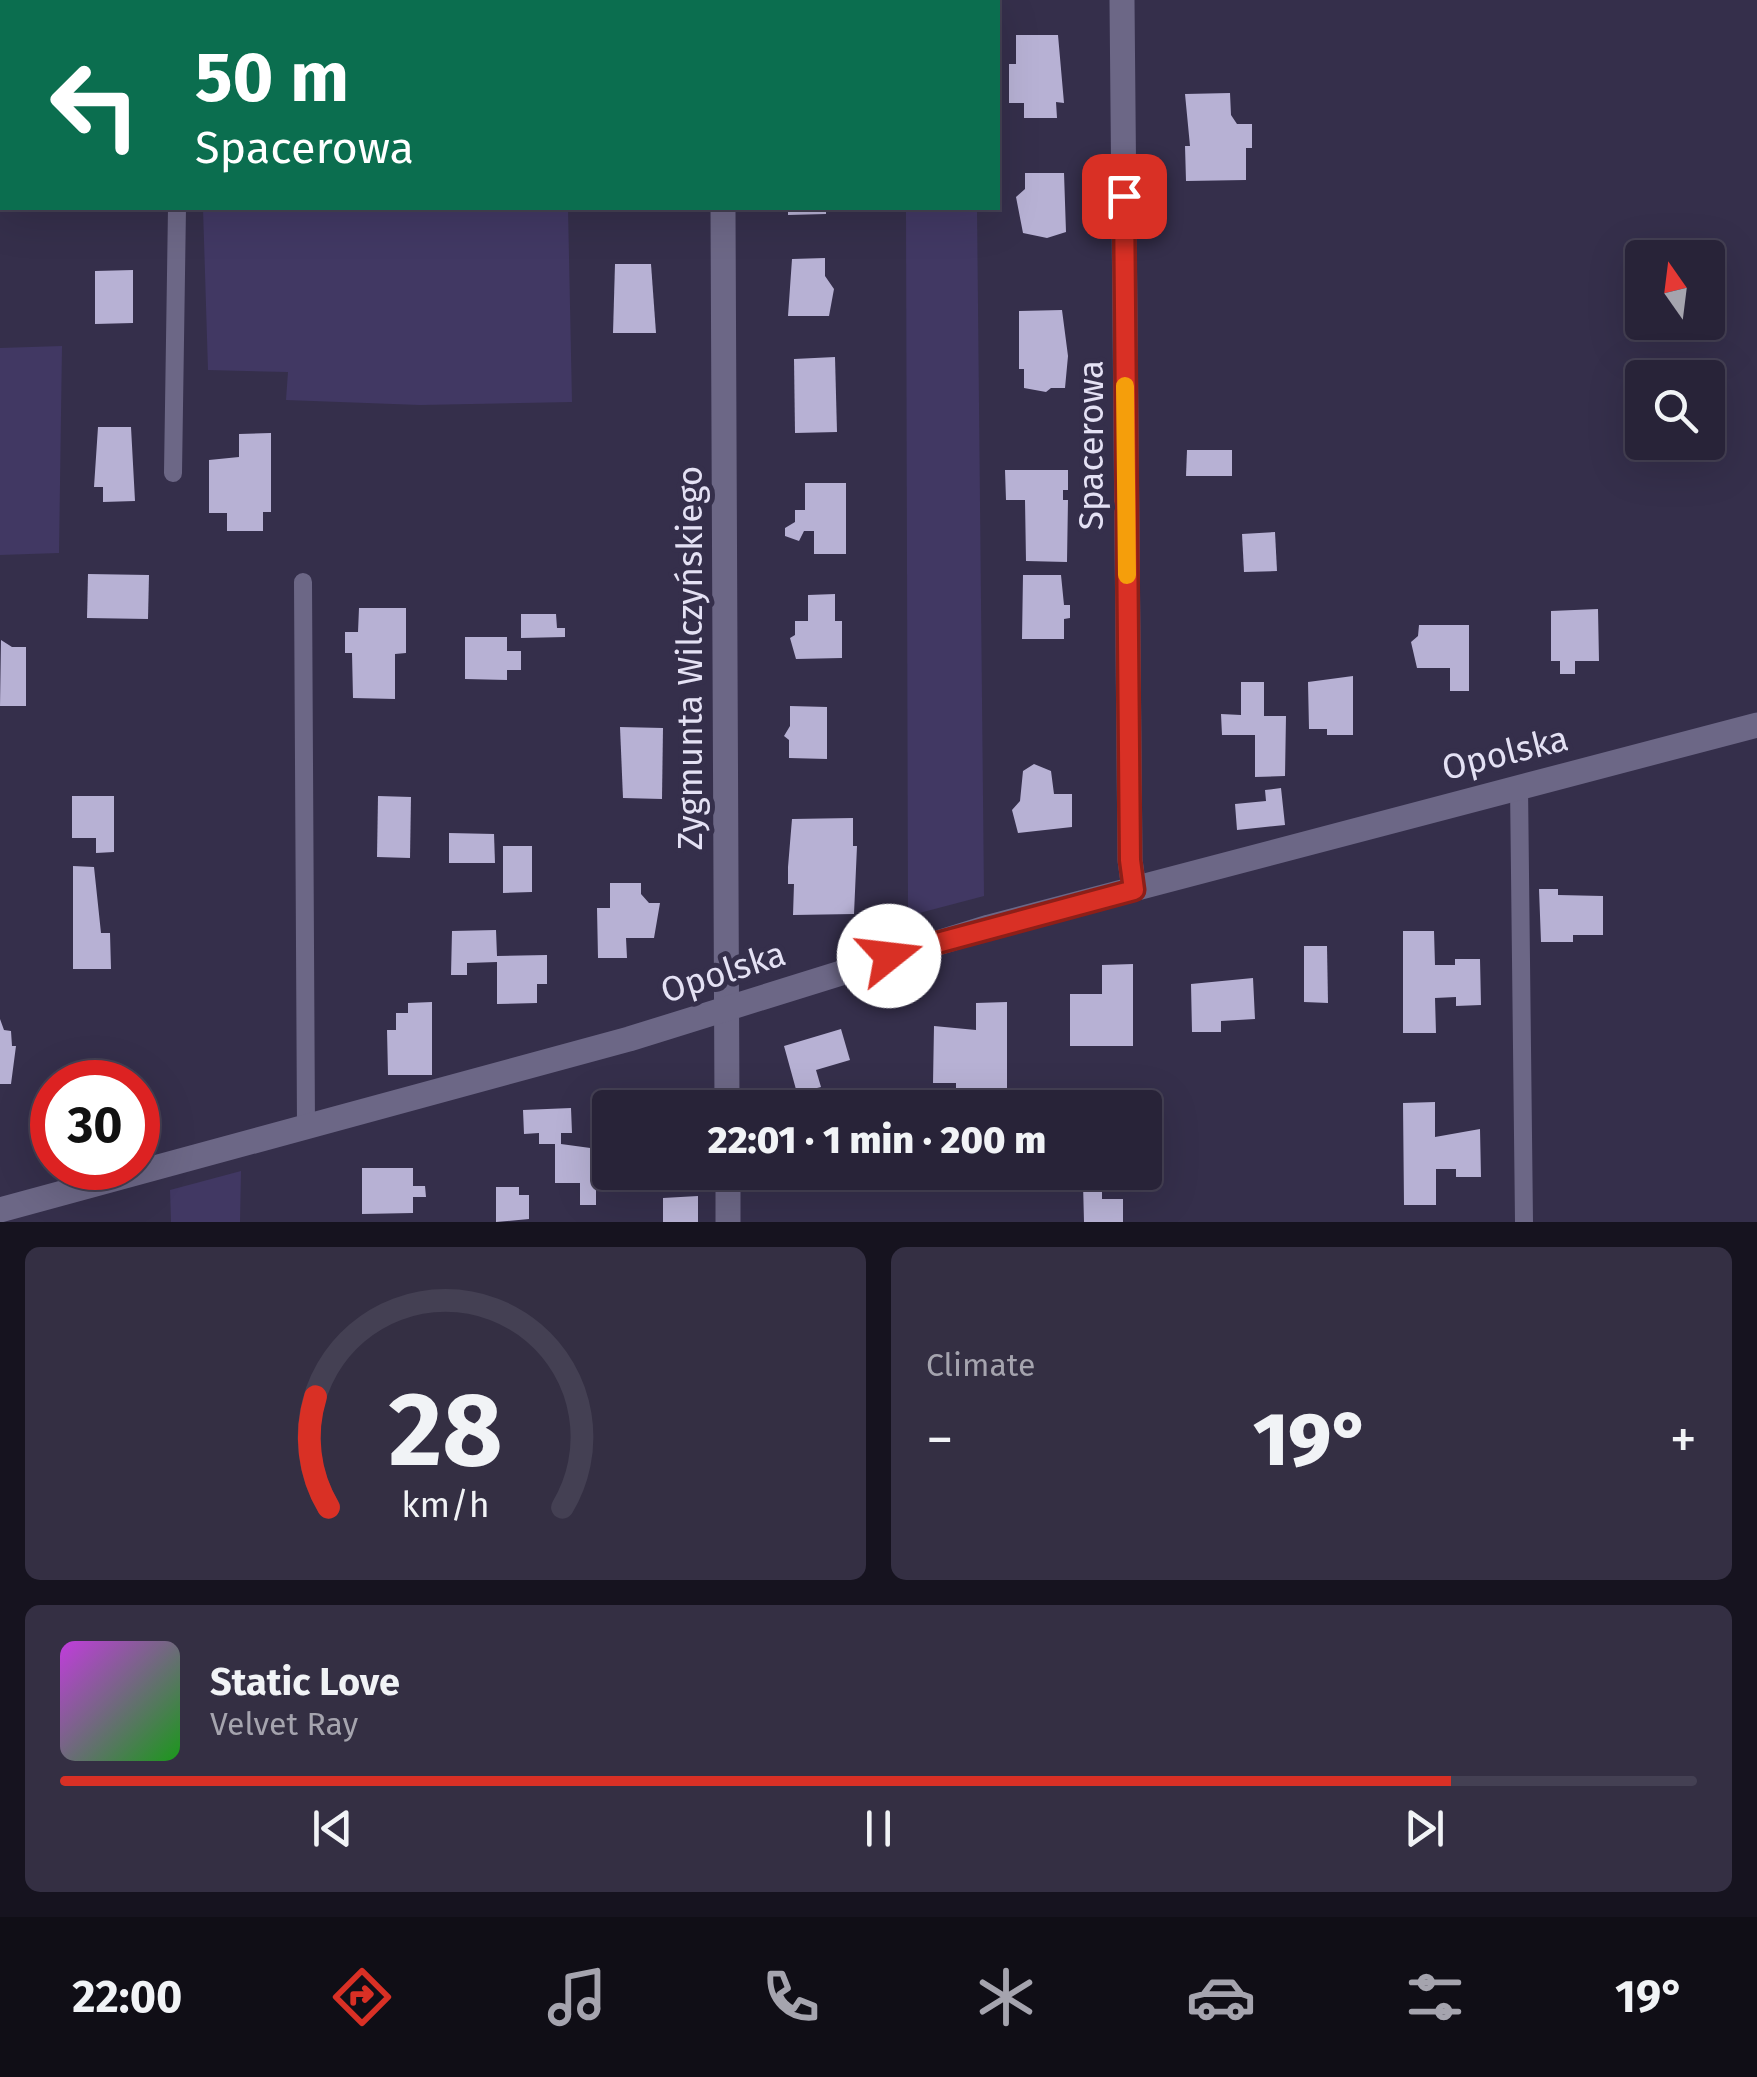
<!DOCTYPE html>
<meta charset="utf-8">
<style>
body{margin:0;font-family:"Fira Sans",sans-serif;background:#342f43;color:#f1f3f6;height:100vh;display:flex;flex-direction:column;font-size:38px;white-space:nowrap}
*{box-sizing:border-box;margin:0}
p{font-size:32px;color:#a5a4ae}
.icon{flex:none;width:55px;height:55px;fill:none;stroke:currentColor;stroke-width:2;stroke-linecap:round;stroke-linejoin:round}
.map{position:relative;height:1222px;overflow:hidden}
.drawer{display:flex;flex-direction:column;gap:25px;padding:25px;background:#16131f;flex:1}
.drawer>*{flex:none}
.banner{position:absolute;left:0px;top:0px;width:1000px;height:210px;box-shadow:0 10px 40px #0002,0 0 0 2px #444053;background:#0b6e4f;color:#fff;overflow:hidden}
.needle{width:65px;rotate:346deg}
.buttons{position:absolute;left:1625px;top:240px;display:grid;gap:20px}
.buttons a{display:grid;place-items:center;width:100px;height:100px;border-radius:10px;background:#282338;box-shadow:0 10px 40px #0002,0 0 0 2px #444053;font-size:50px}
.speed{position:absolute;left:30px;top:1060px;display:flex;gap:20px;font-size:50px;font-weight:700;text-align:center}
.speed>*{display:grid;place-content:center;width:130px;height:130px;border-radius:50%;background:#282338;box-shadow:0 10px 40px #0002,0 0 0 2px #444053;line-height:1}
.speed .limit{border:15px solid #d22;background:#fff;color:#111}
.pin{position:absolute;display:grid;place-items:center;width:85px;height:85px;color:#fff;margin:-42px;border-radius:20px;box-shadow:0 5px 15px #0006}
.me{position:absolute;width:110px;margin:-55px;rotate:74deg;stroke-linejoin:round;filter:drop-shadow(0 0 8px #0008)}
.turn{display:flex;align-items:center;gap:35px;height:210px;padding:0 30px;font-size:45px}
.turn .icon{width:130px;height:130px;stroke-width:2.5}
.turn b{display:block;font-size:70px;line-height:85px}
.big{font-size:75px;font-weight:800;line-height:1.1}
.drawer .card{flex:1;display:flex;flex-direction:column;justify-content:center;gap:15px;min-width:0;padding:0 35px;border-radius:15px;background:#342f43}
.drawer .dial{align-items:center;gap:0}
.dial svg{height:260px;overflow:visible;fill:none;stroke:#444053;stroke-width:7;stroke-linecap:round;text-anchor:middle}
.dial text{fill:#f1f3f6;stroke:none}
.song{display:flex;align-items:center;gap:30px}
.cover{width:120px;height:120px;border-radius:15px;background:linear-gradient(135deg,hsl(290 70% 55%),hsl(120 70% 35%))}
.played{height:10px;border-radius:5px;background:linear-gradient(90deg,#d93025 85%,#444053 85%)}
.keys{display:flex;justify-content:space-around;direction:ltr}
.heat{display:flex;justify-content:space-between;align-items:center;font-size:55px;direction:ltr}
.drawer .tiles{flex:1;display:grid;gap:25px;grid-template-columns:1fr 1fr}
.card:last-child{grid-column:span 2}
.trip{position:absolute;left:592px;top:1090px;width:570px;height:100px;border-radius:10px;background:#282338;box-shadow:0 10px 40px #0002,0 0 0 2px #444053;font-weight:800;line-height:100px;text-align:center}
.dock{display:flex;height:160px;justify-content:space-around;align-items:center;background:#100e16;color:#a5a4ae}
.dock .icon{width:70px;height:70px}
.dock .current{color:#d93025}
.dock b{font-size:45px;color:#f1f3f6}
.map>svg:first-child{display:block}
.green{fill:#413863}
.building{fill:#b7b1d4}
.lines{fill:none;stroke-linecap:round;stroke-linejoin:round}
.service{stroke:#6c6786;stroke-width:18}
.minor{stroke:#6c6786;stroke-width:25}
.route-casing{stroke:#8d1f18;stroke-width:25}
.route{stroke:#d93025;stroke-width:18}
.slow{stroke:#f59e0b;stroke-width:18}
.labels{text-anchor:middle;dominant-baseline:central;stroke-width:10;stroke-linejoin:round;paint-order:stroke}
.street-label{font-size:35px;fill:#e4e1f4;stroke:#352f4b}
</style>
<div class="map">
<svg width="1757" height="1222" viewBox="0 0 1757 1222">
<rect width="100%" height="100%" fill="#352f4b"/>
<g class="green">
<polygon points="203,208 568,208 572,402 420,405 286,400 288,372 208,370"/>
<polygon points="906,208 977,208 984,896 908,916"/>
<polygon points="62,346 59,553 0,555 0,348"/>
<polygon points="241,1171 240,1222 171,1222 170,1190"/>
</g>
<g class="building">
<polygon points="1016,35 1058,35 1064,103 1056,102 1057,118 1024,118 1024,103 1009,103 1009,64 1016,64"/>
<polygon points="1230,93 1231,115 1237,124 1252,124 1252,148 1246,148 1246,180 1186,181 1185,146 1190,146 1185,94"/>
<polygon points="1025,173 1064,173 1066,232 1047,238 1023,233 1016,197 1025,189"/>
<polygon points="788,208 826,208 826,214 788,215"/>
<polygon points="825,258 825,276 834,289 829,316 788,316 792,259"/>
<polygon points="615,264 651,264 656,333 613,333"/>
<polygon points="133,270 133,323 95,324 95,271"/>
<polygon points="1062,310 1068,356 1065,388 1051,388 1046,392 1024,388 1024,369 1019,369 1019,311"/>
<polygon points="835,357 837,432 795,433 794,359"/>
<polygon points="98,427 131,427 135,501 103,502 103,487 94,487"/>
<polygon points="271,433 271,512 263,512 263,531 227,531 227,513 209,513 209,460 239,457 239,434"/>
<polygon points="1187,450 1232,450 1232,476 1186,476"/>
<polygon points="1005,470 1068,470 1068,490 1063,490 1063,500 1068,500 1067,562 1026,561 1025,500 1006,500"/>
<polygon points="805,483 846,483 846,554 814,554 814,531 804,531 799,541 785,536 785,528 795,522 795,510 805,510"/>
<polygon points="1275,532 1277,571 1244,572 1242,534"/>
<polygon points="88,574 149,575 148,619 87,618"/>
<polygon points="1023,575 1061,575 1064,605 1070,605 1070,618 1064,619 1064,639 1022,639"/>
<polygon points="835,594 835,621 842,621 842,658 796,659 790,638 795,635 795,621 808,621 808,595"/>
<polygon points="359,608 406,608 406,653 395,654 395,699 353,698 352,653 345,653 345,632 358,632"/>
<polygon points="1598,609 1599,661 1575,661 1575,674 1560,674 1560,661 1551,661 1551,611"/>
<polygon points="521,614 556,614 557,628 565,628 565,637 521,638"/>
<polygon points="1419,625 1469,625 1469,691 1450,691 1450,668 1417,668 1411,642 1418,636"/>
<polygon points="465,637 507,637 507,651 521,651 521,670 507,670 507,680 465,679"/>
<polygon points="1,640 12,647 26,647 26,706 0,706"/>
<polygon points="1353,676 1353,735 1327,735 1327,729 1309,729 1308,682"/>
<polygon points="1241,682 1264,682 1264,716 1286,716 1285,776 1255,777 1255,735 1222,735 1221,714 1241,715"/>
<polygon points="790,706 827,707 827,759 789,758 789,740 784,736 790,726"/>
<polygon points="620,727 663,728 662,799 623,798"/>
<polygon points="1034,764 1051,771 1054,794 1072,794 1072,827 1018,833 1012,810 1020,801 1023,771"/>
<polygon points="1281,788 1285,825 1237,830 1235,804 1266,801 1265,790"/>
<polygon points="72,796 114,796 114,852 96,853 96,838 72,838"/>
<polygon points="378,796 411,797 410,858 377,857"/>
<polygon points="853,818 853,846 857,846 854,914 793,915 794,884 788,884 788,867 792,819"/>
<polygon points="449,833 494,834 495,863 449,863"/>
<polygon points="503,846 532,846 532,892 503,893"/>
<polygon points="73,866 94,867 101,933 110,933 111,969 73,969"/>
<polygon points="610,883 641,883 641,894 649,903 660,903 654,938 626,938 627,958 598,958 597,908 610,908"/>
<polygon points="1539,889 1558,889 1558,895 1603,896 1603,935 1573,935 1573,942 1541,942"/>
<polygon points="496,930 497,956 547,955 547,984 537,984 537,1003 497,1004 497,962 467,963 467,975 451,975 452,931"/>
<polygon points="1403,931 1434,931 1435,965 1455,965 1455,959 1480,959 1481,1005 1456,1006 1456,997 1435,998 1436,1033 1403,1033"/>
<polygon points="1304,946 1327,946 1328,1003 1304,1002"/>
<polygon points="1133,964 1133,1046 1070,1046 1070,994 1102,994 1102,965"/>
<polygon points="1253,978 1255,1019 1221,1021 1221,1032 1192,1032 1191,984"/>
<polygon points="432,1002 432,1075 388,1075 387,1030 396,1030 396,1013 408,1013 408,1003"/>
<polygon points="1007,1002 1007,1092 956,1092 956,1083 933,1083 934,1026 976,1030 976,1003"/>
<polygon points="0,1019 4,1030 11,1031 12,1046 16,1046 11,1084 0,1084"/>
<polygon points="841,1029 850,1060 816,1070 821,1087 797,1093 784,1046"/>
<polygon points="1435,1102 1435,1137 1480,1129 1481,1177 1456,1177 1456,1169 1436,1169 1436,1205 1404,1205 1403,1103"/>
<polygon points="571,1108 572,1133 561,1133 561,1144 605,1150 605,1172 596,1172 596,1205 580,1205 580,1183 555,1183 555,1144 539,1144 539,1133 524,1134 523,1110"/>
<polygon points="362,1168 413,1168 413,1186 425,1186 426,1197 413,1197 413,1213 362,1214"/>
<polygon points="1083,1183 1102,1183 1102,1199 1123,1199 1123,1222 1084,1222"/>
<polygon points="496,1187 519,1187 519,1195 529,1195 529,1219 496,1222"/>
<polygon points="698,1196 698,1222 663,1222 663,1198"/>
</g>
<g class="lines">
<g class="service">
<polyline points="179,2 179,0"/>
<polyline points="173,473 177,208"/>
<polyline points="303,582 306,1127"/>
<polyline points="1519,786 1524,1222"/>
</g>
<g class="minor">
<polyline points="407,0 407,2"/>
<polyline points="722,0 722,2"/>
<polyline points="1122,0 1130,860 1134,889"/>
<polyline points="723,208 727,1108"/>
<polyline points="728,1172 728,1222"/>
<polyline points="0,1210 629,1039 989,927 1757,725"/>
</g>
</g>
<g class="lines">
<defs>
<polyline id="route" points="889,956 1134,890 1130,860 1124,196"/>
</defs>
<use href="#route" class="route-casing"/>
<use href="#route" class="route"/>
<polyline class="slow" points="1125,386 1127,575"/>
</g>
<g class="labels">
<g class="street-label">
<text transform="translate(1091 445) rotate(-90)">Spacerowa</text>
<text transform="translate(690 658) rotate(-90)">Zygmunta Wilczyńskiego</text>
<text transform="translate(1505 753) rotate(-14)">Opolska</text>
<text transform="translate(723 972) rotate(-18)">Opolska</text>
</g>
</g>
</svg>
<div class="buttons">
<a><svg class="needle" viewBox="-14 -14 28 28"><path d="M0-13l5 13h-10z" fill="#e53935"/><path d="M0 13l5-13h-10z" fill="#a5a4ae"/></svg></a>
<a><svg class="icon" aria-label="search" viewBox="0 0 24 24"><circle cx="10" cy="10" r="6"/><path d="M15 15l6 6"/></svg></a>
</div>
<div class="speed"><div class="limit">30</div></div>
<div class="pin" style="left:1124px;top:196px;background:#d93025"><svg class="icon" aria-label="arrive" viewBox="0 0 24 24"><path d="M6 21V4h12l-3 4 3 4H6"/></svg></div>
<svg class="me" style="left:889px;top:956px" viewBox="-20 -20 40 40"><circle r="19" fill="#fff"/><path d="M0-13L10 11 0 6-10 11z" fill="#d93025"/></svg>
<div class="trip">22:01 · 1 min · 200 m</div>
<div class="banner">
<div class="turn"><svg class="icon" aria-label="left" viewBox="0 0 24 24"><path d="M17 20v-9H6M10 6l-5 5 5 5"/></svg><div><b>50 m</b>Spacerowa</div></div>
</div>
</div>
<section class="drawer">
<div class="tiles">
<div class="card dial"><svg viewBox="0 0 100 80">
<path d="M14 69A42 42 0 1 1 86 69"/>
<path d="M14 69A42 42 0 0 1 10 35" stroke="#d93025"/>
<text x="50" y="56" font-size="32" font-weight="700">28</text>
<text x="50" y="72" font-size="11">km/h</text>
</svg></div>
<div class="card"><p>Climate</p>
<div class="heat"><a>−</a><b class="big">19°</b><a>+</a></div>
</div>
<div class="card">
<div class="song"><i class="cover"></i><div><b>Static Love</b><p>Velvet Ray</p></div></div>
<div class="played"></div>
<div class="keys"><svg class="icon" aria-label="previous" viewBox="0 0 24 24"><path d="M18 5L8 12l10 7zM5 5v14"/></svg><svg class="icon" aria-label="pause" viewBox="0 0 24 24"><path d="M8 5v14M16 5v14"/></svg><svg class="icon" aria-label="next" viewBox="0 0 24 24"><path d="M6 5l10 7-10 7zM19 5v14"/></svg></div>
</div>
</div>
</section>
<nav class="dock">
<b>22:00</b>
<svg class="icon current" aria-label="directions" viewBox="0 0 24 24"><path d="M12 3l9 9-9 9-9-9zM9 14v-3h6M13 9l2 2-2 2"/></svg>
<svg class="icon" aria-label="music" viewBox="0 0 24 24"><path d="M9 18V5l10-2v13"/><circle cx="6" cy="18" r="3"/><circle cx="16" cy="16" r="3"/></svg>
<svg class="icon" aria-label="phone" viewBox="0 0 24 24"><path d="M5 4h4l2 5-3 2q2 4 5 5l2-3 5 2v4C11 20 4 13 5 4z"/></svg>
<svg class="icon" aria-label="climate" viewBox="0 0 24 24"><path d="M12 3v18M4 7l16 10M4 17L20 7"/></svg>
<svg class="icon" aria-label="car" viewBox="0 0 24 24"><path d="M5 17H2v-5l4-1 3-4h7l3 4 3 1v5h-3M9 17h6M6 11h13"/><circle cx="7" cy="17" r="2"/><circle cx="17" cy="17" r="2"/></svg>
<svg class="icon" aria-label="filters" viewBox="0 0 24 24"><path d="M4 7h16M4 17h16"/><circle cx="9" cy="7" r="2"/><circle cx="15" cy="17" r="2"/></svg>
<b>19°</b>
</nav>
